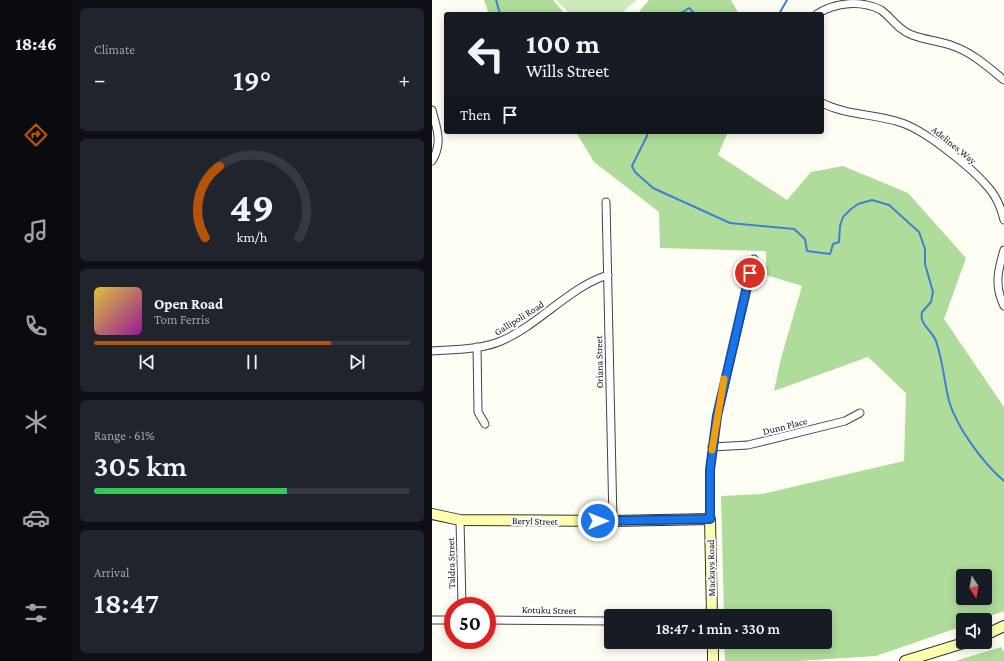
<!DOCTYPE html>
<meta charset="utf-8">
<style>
body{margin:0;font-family:"Crimson Pro",serif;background:#20242c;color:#f1f3f6;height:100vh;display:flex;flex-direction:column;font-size:15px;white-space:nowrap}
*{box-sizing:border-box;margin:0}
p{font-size:13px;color:#9ea1a6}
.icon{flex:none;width:22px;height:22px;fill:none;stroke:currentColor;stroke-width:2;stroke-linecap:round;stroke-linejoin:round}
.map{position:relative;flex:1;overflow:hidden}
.side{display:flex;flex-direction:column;gap:8px;padding:8px;background:#0d0f14;width:360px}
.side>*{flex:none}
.guide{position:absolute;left:12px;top:12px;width:380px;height:122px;border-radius:4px;box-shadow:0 2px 10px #0003;background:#171b24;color:#f1f3f6;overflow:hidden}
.needle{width:26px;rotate:169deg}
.buttons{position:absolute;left:524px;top:569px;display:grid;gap:8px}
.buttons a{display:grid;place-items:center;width:36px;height:36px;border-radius:4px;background:#171b24;box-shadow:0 2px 10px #0003;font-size:20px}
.speed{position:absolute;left:12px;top:597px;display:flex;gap:8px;font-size:20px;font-weight:700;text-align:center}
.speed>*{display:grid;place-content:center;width:52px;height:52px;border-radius:50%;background:#171b24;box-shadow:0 2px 10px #0003;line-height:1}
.speed .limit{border:6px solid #d22;background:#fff;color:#111}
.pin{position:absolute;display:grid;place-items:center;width:34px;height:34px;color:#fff;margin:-17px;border:2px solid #fff;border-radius:50%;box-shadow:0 1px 4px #0007}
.me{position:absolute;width:44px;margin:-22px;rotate:90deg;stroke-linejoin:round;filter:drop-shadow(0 0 3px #0008)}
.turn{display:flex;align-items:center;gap:14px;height:84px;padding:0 16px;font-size:18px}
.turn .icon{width:52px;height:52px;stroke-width:2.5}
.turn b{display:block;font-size:28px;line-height:34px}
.then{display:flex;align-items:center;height:38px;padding:0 16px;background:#0003;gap:8px;font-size:15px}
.big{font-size:30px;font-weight:600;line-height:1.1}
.side .tile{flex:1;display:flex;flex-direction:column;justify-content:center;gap:6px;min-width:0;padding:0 14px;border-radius:6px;background:#20242c}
.side .dial{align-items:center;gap:0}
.dial svg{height:104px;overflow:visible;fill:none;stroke:#363941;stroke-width:7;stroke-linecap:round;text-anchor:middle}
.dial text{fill:#f1f3f6;stroke:none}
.song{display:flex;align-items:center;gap:12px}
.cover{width:48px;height:48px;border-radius:6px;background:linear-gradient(135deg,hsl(50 70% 55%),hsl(300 70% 35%))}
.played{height:4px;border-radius:2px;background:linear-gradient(90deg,#b45309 75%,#363941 75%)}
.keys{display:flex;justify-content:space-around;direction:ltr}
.heat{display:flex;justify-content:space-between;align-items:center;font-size:22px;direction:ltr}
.charge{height:6px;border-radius:3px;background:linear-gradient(90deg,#34c759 61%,#363941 0)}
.trip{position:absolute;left:172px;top:609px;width:228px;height:40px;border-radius:4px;background:#171b24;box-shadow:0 2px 10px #0003;font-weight:600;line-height:40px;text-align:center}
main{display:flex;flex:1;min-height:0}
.menu{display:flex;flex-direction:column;width:72px;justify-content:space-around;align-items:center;background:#090b0e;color:#9ea1a6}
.menu .icon{width:28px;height:28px}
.menu .selected{color:#b45309}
.menu b{font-size:18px;color:#f1f3f6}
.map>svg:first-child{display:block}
.green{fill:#ceebbc}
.forest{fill:#afdc9b;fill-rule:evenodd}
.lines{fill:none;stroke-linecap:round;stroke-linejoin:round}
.stream{stroke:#3d82d0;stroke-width:2}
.minor-casing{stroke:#434343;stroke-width:9}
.secondary-casing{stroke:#323232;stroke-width:12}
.minor{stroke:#fff;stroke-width:7}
.secondary{stroke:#fdffaf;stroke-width:10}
.route-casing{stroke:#114b97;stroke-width:10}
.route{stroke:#1a73e8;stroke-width:7}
.slow{stroke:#f59e0b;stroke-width:7}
.labels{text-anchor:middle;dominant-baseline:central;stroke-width:4;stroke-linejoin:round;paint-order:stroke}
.street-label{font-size:10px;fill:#101010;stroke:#fff}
</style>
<main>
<nav class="menu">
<b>18:46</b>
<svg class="icon selected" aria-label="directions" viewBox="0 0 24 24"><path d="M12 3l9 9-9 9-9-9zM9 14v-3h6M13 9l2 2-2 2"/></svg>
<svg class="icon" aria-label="music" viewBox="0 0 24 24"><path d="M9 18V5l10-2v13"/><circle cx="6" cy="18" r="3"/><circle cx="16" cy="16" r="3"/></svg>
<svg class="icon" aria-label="phone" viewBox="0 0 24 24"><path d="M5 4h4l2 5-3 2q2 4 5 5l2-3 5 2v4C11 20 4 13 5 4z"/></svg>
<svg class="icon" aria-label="climate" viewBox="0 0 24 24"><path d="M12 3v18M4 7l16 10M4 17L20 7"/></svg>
<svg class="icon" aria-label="car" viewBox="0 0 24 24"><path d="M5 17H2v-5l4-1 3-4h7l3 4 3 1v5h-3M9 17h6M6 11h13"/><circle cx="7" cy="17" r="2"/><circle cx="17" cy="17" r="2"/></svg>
<svg class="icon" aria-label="filters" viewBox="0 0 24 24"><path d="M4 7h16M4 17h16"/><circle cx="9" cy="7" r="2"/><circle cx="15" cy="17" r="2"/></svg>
</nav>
<section class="side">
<div class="tile"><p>Climate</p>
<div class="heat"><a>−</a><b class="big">19°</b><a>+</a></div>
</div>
<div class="tile dial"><svg viewBox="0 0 100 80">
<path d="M14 69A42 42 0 1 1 86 69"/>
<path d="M14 69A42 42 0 0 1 25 14" stroke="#b45309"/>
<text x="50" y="56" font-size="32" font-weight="700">49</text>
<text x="50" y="72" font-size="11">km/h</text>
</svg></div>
<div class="tile">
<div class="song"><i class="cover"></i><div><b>Open Road</b><p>Tom Ferris</p></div></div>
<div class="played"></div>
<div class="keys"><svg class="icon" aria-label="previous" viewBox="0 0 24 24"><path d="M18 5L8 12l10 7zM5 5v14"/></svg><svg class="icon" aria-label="pause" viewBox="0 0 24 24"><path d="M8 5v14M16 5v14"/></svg><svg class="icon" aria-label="next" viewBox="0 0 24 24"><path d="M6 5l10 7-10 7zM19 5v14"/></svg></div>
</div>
<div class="tile"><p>Range · 61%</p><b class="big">305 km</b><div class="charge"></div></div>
<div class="tile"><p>Arrival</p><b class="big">18:47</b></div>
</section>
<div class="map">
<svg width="572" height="661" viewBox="0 0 572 661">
<rect width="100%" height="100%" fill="#fffef4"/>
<polygon class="green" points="124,0 205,0 188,14 138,14"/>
<g class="forest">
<polygon points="52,0 121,0 133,14 57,14"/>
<polygon points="217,0 299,0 307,14 205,14"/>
<path d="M144,132H296L286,155L355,200L379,172L411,166L476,193L534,258L512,319L572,407V611L547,620H531V626L444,656L366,661H293L292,642H393V616H292L289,496L330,494L472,461L474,393L436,357L342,391L349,358L370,286L334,275V251L228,248L227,212L162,162ZM531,576H553V598H531Z"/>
<polygon points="569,647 572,652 572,661 523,661"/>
</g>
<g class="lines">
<g class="stream">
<polyline points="64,0 68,14"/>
<polyline points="248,14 257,8 263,14"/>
<polyline points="347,14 355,0"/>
<path d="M215,132V136L200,166L203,172L221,188L298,223L362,229L373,239L375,251L398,254L401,244L407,242L408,226L411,217L419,209L426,204L440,200L457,205L487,232L493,249V264L501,292L499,302L490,312C487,325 500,330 504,341C511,361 512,381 517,401C525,428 551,463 572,481"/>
</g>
<defs>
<g id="minor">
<path d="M385,14C404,2 429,0 449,10C460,18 466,30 480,35C493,40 508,41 521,46C541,53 556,67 572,80"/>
<path d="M390,103C414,115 442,114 467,122C492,129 539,167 556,187C564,196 569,207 572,220"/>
<path d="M0,110C5,129 11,143 0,161"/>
<polyline points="174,202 181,521"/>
<path d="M572,250C566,270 562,286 572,306"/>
<polyline points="45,347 46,412 53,424"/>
<path d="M0,351C23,349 48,350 69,341C107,325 137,287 176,275"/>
<polyline points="280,447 316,445 413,421 428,413"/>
<polyline points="278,519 278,470 285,416 322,259"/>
<polyline points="28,520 30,606"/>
<polyline points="0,620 21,620"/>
<polyline points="55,620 179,621"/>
</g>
<g id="secondary">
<polyline points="0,514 28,520 181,521 278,519 280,616"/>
<polyline points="553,635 572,626"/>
<polyline points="281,642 281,661"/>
<polyline points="473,661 535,642"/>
</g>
</defs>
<use href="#minor" class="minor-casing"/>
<use href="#secondary" class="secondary-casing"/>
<use href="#minor" class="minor"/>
<use href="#secondary" class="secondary"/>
</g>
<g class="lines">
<defs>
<polyline id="route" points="166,521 278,519 278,470 285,416 318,273"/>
</defs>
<use href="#route" class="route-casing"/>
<use href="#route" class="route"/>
<polyline class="slow" points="280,450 292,379"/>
</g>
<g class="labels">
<g class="street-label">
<text transform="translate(522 145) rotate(39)">Adelines Way</text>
<text transform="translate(87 318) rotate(-32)">Gallipoli Road</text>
<text transform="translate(167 362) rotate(-91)">Oriana Street</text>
<text transform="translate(353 426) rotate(-14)">Dunn Place</text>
<text transform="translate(103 521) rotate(1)">Beryl Street</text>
<text transform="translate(19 563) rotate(-91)">Taldra Street</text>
<text transform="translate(279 568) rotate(-91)">Mackays Road</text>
<text transform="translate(117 610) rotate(1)">Kotuku Street</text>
</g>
</g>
</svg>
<div class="buttons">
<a><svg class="needle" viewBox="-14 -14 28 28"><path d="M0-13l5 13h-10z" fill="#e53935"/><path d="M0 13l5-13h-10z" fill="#9ea1a6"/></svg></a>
<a><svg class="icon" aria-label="sound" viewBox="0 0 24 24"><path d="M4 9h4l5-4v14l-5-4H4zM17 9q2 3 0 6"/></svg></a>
</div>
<div class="speed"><div class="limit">50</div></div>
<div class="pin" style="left:318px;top:273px;background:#d93025"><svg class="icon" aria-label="arrive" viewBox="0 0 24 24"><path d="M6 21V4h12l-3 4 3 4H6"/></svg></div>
<svg class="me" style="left:166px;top:521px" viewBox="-20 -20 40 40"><circle r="17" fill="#1a73e8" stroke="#fff" stroke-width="3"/><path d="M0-11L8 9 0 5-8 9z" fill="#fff"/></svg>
<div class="trip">18:47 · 1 min · 330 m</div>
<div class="guide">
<div class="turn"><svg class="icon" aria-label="left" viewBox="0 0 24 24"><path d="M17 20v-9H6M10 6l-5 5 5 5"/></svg><div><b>100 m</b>Wills Street</div></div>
<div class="then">Then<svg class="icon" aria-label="arrive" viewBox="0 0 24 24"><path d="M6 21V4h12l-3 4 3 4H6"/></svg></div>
</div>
</div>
</main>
